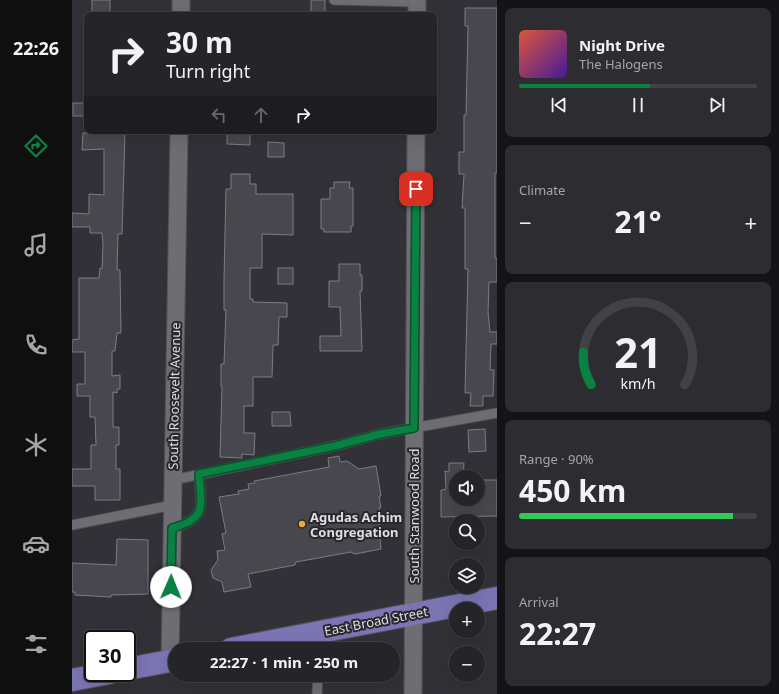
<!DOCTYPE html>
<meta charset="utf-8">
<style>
body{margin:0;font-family:"Noto Sans",sans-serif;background:#2d2d31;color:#f1f3f6;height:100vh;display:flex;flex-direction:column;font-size:15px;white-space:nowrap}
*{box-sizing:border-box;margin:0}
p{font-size:13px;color:#a3a5a8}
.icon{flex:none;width:22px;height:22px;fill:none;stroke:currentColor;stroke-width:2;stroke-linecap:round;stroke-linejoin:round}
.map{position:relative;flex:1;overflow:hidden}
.sheet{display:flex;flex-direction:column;gap:8px;padding:8px;background:#141417;width:282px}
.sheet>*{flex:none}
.guide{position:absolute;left:12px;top:12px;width:353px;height:122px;border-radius:8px;box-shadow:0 4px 16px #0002,0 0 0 1px #424246;background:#252529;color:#f1f3f6;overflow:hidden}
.tools{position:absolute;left:377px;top:470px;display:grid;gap:8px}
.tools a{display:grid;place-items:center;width:36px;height:36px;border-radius:50%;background:#252529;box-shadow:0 4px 16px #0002,0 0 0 1px #424246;font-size:20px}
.speed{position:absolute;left:12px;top:630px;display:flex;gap:8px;font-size:20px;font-weight:700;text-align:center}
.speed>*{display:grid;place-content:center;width:52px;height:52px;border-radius:50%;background:#252529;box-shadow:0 4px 16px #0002,0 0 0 1px #424246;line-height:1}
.speed .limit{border:2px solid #111;border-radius:6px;background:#fff;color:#111}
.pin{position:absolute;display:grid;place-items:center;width:34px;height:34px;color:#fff;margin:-17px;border-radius:8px;box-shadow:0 2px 6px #0006}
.me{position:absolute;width:44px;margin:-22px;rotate:1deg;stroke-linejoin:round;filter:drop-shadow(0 0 3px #0008)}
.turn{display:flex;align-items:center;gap:14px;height:84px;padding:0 16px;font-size:18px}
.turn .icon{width:52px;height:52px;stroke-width:2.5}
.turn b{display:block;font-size:28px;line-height:34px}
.lanes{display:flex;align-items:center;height:38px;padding:0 16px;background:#0003;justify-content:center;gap:20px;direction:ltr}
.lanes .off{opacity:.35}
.big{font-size:30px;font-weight:700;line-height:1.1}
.sheet .widget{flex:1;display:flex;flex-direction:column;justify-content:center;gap:6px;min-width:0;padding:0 14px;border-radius:8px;background:#2d2d31}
.sheet .dial{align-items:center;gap:0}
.dial svg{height:104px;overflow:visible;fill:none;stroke:#424246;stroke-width:7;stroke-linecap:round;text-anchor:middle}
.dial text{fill:#f1f3f6;stroke:none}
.song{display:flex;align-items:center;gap:12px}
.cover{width:48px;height:48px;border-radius:6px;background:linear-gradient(135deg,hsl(10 70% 55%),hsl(260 70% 35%))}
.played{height:4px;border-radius:2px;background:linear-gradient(90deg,#0b8043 55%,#424246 55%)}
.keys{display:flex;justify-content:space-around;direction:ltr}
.heat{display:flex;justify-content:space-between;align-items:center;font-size:22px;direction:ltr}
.charge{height:6px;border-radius:3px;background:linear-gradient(90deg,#34c759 90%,#424246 0)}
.trip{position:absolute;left:96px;top:642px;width:232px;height:40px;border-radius:20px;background:#252529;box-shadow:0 4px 16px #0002,0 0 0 1px #424246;font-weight:700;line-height:40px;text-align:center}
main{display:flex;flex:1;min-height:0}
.menu{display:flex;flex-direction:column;width:72px;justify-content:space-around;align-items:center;background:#0f0f10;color:#a3a5a8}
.menu .icon{width:28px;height:28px}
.menu .active{color:#0b8043}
.menu b{font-size:18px;color:#f1f3f6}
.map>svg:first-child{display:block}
.building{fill:#47474d;stroke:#7c7c83}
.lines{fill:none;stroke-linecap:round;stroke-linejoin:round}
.service-casing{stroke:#505055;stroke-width:11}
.minor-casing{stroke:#505055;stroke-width:19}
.primary-casing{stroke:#505055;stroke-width:24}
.service{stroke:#6d6d73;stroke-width:9}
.minor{stroke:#6d6d73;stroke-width:17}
.primary{stroke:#7b75b4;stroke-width:22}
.route-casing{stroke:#07532c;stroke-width:10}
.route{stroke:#0b8043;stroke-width:7}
.poi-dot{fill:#eba93a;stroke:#27272d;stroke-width:1.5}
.labels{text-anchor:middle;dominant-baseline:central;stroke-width:4;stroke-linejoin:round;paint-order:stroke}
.street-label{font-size:13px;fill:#dfdfe2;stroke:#27272d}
.poi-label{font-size:13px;font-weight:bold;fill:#dfdfe2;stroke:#27272d;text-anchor:start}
</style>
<main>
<nav class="menu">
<b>22:26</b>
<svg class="icon active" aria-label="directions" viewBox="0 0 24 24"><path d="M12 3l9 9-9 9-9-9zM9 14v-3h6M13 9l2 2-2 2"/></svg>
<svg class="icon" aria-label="music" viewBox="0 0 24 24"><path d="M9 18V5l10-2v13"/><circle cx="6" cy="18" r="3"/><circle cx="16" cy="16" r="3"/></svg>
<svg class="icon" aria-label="phone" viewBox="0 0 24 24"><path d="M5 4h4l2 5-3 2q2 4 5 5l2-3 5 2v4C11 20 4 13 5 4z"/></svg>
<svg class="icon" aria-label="climate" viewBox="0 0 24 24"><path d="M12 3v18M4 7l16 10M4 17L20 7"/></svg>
<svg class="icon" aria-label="car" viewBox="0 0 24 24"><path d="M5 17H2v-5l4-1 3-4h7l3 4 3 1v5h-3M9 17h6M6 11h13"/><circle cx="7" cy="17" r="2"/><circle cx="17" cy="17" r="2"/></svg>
<svg class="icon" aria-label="filters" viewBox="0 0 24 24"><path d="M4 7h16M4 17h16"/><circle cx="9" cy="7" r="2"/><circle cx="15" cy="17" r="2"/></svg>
</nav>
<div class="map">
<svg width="425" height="694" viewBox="0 0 425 694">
<rect width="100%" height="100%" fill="#313137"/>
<g class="building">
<rect x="20" y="0" width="18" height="15"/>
<rect x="239" y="0" width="14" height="15"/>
<polygon points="393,8 425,8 425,173 423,173 423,258 425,258 425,282 417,282 416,312 418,332 425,332 425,344 419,344 418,370 422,370 421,396 411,396 411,406 398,406 399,393 393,393 396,269 393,269 393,208 390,208 392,174 387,174 387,152 392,152 392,115 394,115 396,26 393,26"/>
<rect x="1" y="103" width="14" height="13"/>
<polygon points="155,131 178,131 178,145 155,144"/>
<polygon points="11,133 53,133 50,234 46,234 45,270 48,270 49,333 45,333 43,351 40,351 40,376 48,375 48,389 45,389 45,393 41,392 41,427 47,427 47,445 44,445 44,469 48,469 48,500 23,500 23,486 0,486 0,469 19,469 19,445 24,445 23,417 18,417 18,396 5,396 5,384 13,384 13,352 0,352 0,340 7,339 7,278 27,278 28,268 30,269 31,245 30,233 18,233 18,227 0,227 0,213 17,214 17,194 32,195 32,149 10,150"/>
<polygon points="196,142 212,143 212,157 196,157"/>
<polygon points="159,174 178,174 178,184 184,184 184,194 221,194 221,235 190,234 190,268 178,268 178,299 181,299 181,302 215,303 215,317 207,317 206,345 201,345 200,377 181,377 181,406 172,406 172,433 183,433 182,455 170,454 170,458 148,457 150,386 149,386 149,364 152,364 154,310 152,310 152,279 154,189 159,189"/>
<polygon points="262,182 278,182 277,188 281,188 281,226 279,226 279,232 252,232 252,229 249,229 249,199 258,199 258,188 262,188"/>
<polygon points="267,264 288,264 288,275 290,275 290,291 288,291 290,351 248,351 248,336 269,336 268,307 257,307 257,281 267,281"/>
<rect x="206" y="268" width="15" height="16"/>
<polygon points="200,412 218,412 219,426 200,426"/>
<polygon points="413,429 414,451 397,452 396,430"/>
<polygon points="267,456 268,462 275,461 287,469 304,466 309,496 307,496 309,508 307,508 309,519 307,520 308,528 307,528 309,549 283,554 279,552 224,562 223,565 176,574 179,587 152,592 150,582 141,578 139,570 146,560 145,551 153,550 150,534 154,533 147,497 167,494 166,491 177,489 176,484 183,483 182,481 257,467 256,458"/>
<polygon points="377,463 392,463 391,477 384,477 384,499 406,499 406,480 425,480 425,516 369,517 369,490 374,489 373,471 377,472"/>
<polygon points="45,539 76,540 76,594 39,595 39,597 3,595 3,592 0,592 0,563 44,565"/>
</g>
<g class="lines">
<defs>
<g id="service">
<polyline points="262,0 345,2"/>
<polyline points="101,480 263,446 308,434 425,413"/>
<polyline points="0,525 101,505"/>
<path d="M100,528C136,519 129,505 127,474"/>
<polyline points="245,632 246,649"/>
<polyline points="245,694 246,675"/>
</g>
<g id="minor">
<polyline points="109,15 109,0"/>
<polyline points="345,15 345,0"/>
<polyline points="98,661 107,131"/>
<polyline points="341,694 344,131"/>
</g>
<g id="primary">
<polyline points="159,649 425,598"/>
<polyline points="55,669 103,660"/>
<polyline points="0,680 37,673"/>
</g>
</defs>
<use href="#service" class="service-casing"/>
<use href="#minor" class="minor-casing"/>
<use href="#primary" class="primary-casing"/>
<use href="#service" class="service"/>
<use href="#minor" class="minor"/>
<use href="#primary" class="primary"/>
</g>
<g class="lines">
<defs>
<path id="route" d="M99,587L100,528C136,519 129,505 127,474L263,446L308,434L342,428L344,189"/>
</defs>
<use href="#route" class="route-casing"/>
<use href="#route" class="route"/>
</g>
<circle class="poi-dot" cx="230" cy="524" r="4"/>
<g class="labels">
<g class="street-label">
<text transform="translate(102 396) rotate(-89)">South Roosevelt Avenue</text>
<text transform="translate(342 516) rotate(-90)">South Stanwood Road</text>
<text transform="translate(304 621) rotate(-11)">East Broad Street</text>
</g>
<g class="poi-label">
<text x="238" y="517">Agudas Achim<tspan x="238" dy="15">Congregation</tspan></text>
</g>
</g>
</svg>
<div class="tools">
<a><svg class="icon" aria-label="sound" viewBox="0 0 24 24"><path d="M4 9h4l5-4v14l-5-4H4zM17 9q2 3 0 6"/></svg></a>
<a><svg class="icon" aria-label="search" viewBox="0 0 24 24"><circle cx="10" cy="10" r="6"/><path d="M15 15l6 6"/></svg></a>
<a><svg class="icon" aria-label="layers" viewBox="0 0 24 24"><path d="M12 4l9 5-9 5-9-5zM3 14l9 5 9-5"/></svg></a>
<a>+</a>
<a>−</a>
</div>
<div class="speed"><div class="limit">30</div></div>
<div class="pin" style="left:344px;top:189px;background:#d93025"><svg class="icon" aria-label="arrive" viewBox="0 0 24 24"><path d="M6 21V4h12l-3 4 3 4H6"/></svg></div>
<svg class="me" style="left:99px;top:587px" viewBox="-20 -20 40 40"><circle r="19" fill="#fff"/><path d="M0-13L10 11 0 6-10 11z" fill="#0b8043"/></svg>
<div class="trip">22:27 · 1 min · 250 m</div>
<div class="guide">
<div class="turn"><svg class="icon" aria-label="right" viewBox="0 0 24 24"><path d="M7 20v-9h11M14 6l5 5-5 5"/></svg><div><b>30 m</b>Turn right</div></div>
<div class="lanes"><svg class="icon off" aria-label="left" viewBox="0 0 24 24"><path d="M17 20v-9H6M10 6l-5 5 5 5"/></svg><svg class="icon off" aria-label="ahead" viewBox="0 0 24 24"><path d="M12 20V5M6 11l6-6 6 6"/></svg><svg class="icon" aria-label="right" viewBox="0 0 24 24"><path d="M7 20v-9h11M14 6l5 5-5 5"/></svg></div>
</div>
</div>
<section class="sheet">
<div class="widget">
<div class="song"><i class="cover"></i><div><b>Night Drive</b><p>The Halogens</p></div></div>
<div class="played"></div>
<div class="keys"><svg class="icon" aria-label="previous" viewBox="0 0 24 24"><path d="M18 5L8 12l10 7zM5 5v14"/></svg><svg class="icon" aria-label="pause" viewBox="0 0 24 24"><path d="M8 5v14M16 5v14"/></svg><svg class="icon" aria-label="next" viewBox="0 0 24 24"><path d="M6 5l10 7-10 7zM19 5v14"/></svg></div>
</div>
<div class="widget"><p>Climate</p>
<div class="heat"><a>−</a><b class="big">21°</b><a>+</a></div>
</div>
<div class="widget dial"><svg viewBox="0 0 100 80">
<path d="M14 69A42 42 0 1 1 86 69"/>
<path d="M14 69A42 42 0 0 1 8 44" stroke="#0b8043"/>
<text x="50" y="56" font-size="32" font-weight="700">21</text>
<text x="50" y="72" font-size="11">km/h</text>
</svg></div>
<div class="widget"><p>Range · 90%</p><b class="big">450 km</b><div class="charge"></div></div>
<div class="widget"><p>Arrival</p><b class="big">22:27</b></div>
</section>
</main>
